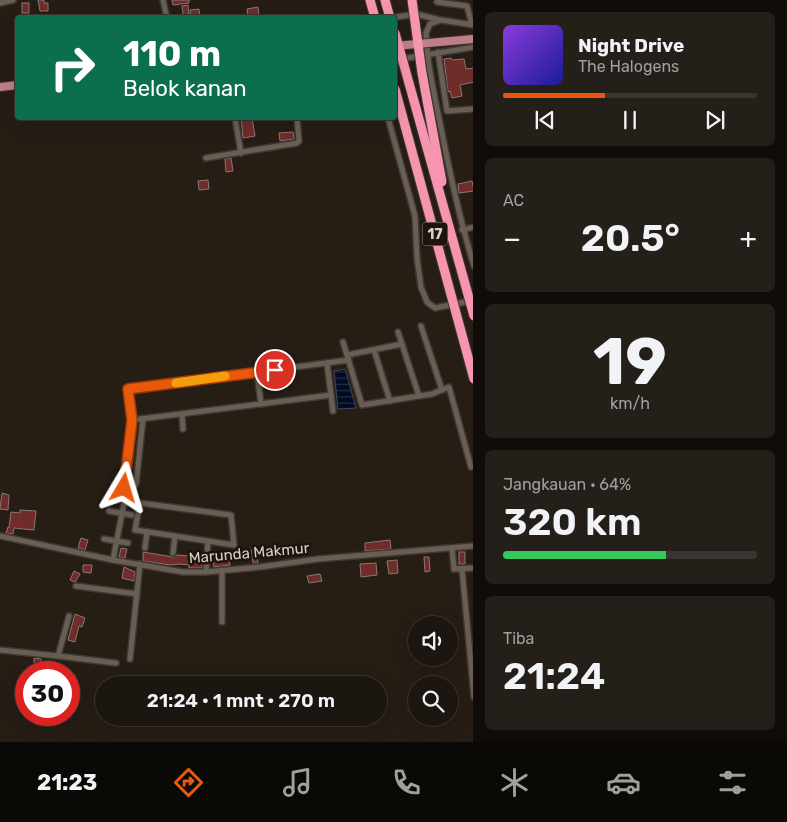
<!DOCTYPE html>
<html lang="id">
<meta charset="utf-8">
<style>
body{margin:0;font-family:Rubik,sans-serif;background:#251f19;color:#f1f3f6;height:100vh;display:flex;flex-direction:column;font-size:19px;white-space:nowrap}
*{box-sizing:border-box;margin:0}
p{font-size:16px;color:#a09f9f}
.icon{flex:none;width:28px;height:28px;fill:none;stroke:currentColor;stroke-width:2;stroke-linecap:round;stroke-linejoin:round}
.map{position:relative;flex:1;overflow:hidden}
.drawer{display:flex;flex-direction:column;gap:12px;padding:12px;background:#0f0c09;width:314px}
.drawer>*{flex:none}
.banner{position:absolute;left:15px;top:15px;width:382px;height:105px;border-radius:5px;box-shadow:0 5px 20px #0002,0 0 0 1px #3a3530;background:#0b6e4f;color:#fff;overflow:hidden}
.buttons{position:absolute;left:408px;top:616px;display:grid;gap:10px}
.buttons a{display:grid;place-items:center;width:50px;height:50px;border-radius:50%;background:#1c1610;box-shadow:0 5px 20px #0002,0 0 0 1px #3a3530;font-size:25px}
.speed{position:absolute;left:15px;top:661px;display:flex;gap:10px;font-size:25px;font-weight:700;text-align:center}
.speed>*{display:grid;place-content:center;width:65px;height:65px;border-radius:50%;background:#1c1610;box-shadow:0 5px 20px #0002,0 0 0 1px #3a3530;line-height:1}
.speed .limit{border:8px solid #d22;background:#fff;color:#111}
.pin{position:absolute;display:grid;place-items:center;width:42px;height:42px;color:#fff;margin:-21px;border:2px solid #fff;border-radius:50%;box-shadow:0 1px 5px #0007}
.me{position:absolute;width:55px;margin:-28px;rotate:7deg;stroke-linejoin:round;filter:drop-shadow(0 0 4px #0008)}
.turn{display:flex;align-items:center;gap:18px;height:105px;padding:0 25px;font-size:22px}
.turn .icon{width:65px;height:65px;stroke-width:2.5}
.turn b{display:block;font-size:35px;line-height:42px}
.big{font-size:38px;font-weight:600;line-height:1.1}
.drawer .tile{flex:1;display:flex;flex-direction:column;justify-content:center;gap:8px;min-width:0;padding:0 18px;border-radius:8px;background:#251f19}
.drawer .dial{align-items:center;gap:0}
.dial b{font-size:65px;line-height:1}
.song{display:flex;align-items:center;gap:15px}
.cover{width:60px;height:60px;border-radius:8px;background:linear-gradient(135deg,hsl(270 70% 55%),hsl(240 70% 35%))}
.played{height:5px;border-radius:2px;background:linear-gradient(90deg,#ea580c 40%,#3a3530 40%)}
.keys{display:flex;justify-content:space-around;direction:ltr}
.heat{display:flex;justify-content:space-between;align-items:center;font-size:28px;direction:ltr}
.charge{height:8px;border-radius:4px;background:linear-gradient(90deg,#34c759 64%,#3a3530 0)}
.trip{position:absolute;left:95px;top:676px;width:292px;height:50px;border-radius:25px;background:#1c1610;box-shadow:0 5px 20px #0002,0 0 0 1px #3a3530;font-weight:600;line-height:50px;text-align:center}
.dock{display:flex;height:80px;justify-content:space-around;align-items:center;background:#0b0906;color:#a09f9f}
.dock .icon{width:35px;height:35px}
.dock .current{color:#ea580c}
.dock b{font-size:22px;color:#f1f3f6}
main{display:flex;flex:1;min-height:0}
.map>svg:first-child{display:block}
.water{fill:url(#water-rules);stroke:#404756}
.building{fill:#6f2c29;stroke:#887876}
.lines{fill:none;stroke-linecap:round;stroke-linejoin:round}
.street-casing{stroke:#3f3733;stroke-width:8}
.primary-casing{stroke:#3f3733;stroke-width:10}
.highway-casing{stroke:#3f3733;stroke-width:11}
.street{stroke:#695e54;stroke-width:5}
.primary{stroke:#be7f8b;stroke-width:8}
.highway{stroke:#f795b0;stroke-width:9}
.primary-bridge-casing{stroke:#3f3733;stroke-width:10;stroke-linecap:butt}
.highway-bridge-casing{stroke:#3f3733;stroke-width:11;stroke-linecap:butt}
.primary-bridge{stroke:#be7f8b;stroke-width:8}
.highway-bridge{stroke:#f795b0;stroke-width:9}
.route-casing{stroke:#983908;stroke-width:12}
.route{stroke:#ea580c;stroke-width:9}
.slow{stroke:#f59e0b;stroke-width:9}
.labels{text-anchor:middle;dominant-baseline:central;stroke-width:5;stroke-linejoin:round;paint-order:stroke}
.shield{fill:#1d140d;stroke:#9f9893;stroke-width:1}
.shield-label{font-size:14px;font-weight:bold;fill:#d7d1cc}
.street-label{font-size:15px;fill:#d7d1cc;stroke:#1d140d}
</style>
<main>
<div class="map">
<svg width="474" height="742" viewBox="0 0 474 742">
<defs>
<pattern id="water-rules" width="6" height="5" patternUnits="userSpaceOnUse" patternTransform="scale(1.25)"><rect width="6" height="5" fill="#000c23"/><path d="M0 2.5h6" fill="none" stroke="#242e42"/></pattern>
</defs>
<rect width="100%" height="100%" fill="#261d15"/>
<polygon class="water" points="345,369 356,408 338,409 334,371"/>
<g class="building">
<polygon points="38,0 44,0 44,3 48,3 48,11 40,11"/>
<polygon points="172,0 189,0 189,3 173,5"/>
<rect x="22" y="3" width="7" height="10"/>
<polygon points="188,5 189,15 183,15 182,6"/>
<polygon points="258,7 259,16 248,17 247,9"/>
<polygon points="199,9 200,16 191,18 190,10"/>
<polygon points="451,58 452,60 464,59 466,69 474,68 474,82 460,85 462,96 452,98 450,91 448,92 444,59"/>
<polygon points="241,118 252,118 255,136 243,138"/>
<polygon points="293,132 294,139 280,141 279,133"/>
<polygon points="231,158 233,171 226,172 225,159"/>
<polygon points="208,180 209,189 199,190 198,181"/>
<polygon points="472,181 474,191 459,193 458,184"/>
<polygon points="2,493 9,495 8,510 0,509"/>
<polygon points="20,510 36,511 34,530 14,528 13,534 6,533 8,527 9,528 11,512 20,513"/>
<polygon points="81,538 88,540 85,550 78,548"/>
<polygon points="390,540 391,549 365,551 365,543"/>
<polygon points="121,548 127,549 125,558 119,557"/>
<polygon points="256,549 258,563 253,563 251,550"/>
<polygon points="143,552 173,557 177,555 203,557 202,568 189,568 189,565 180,564 170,565 143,561"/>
<rect x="459" y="552" width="6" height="12"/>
<polygon points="219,556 219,557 228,556 230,565 214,567 212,557"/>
<polygon points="424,557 429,557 430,571 425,572"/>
<polygon points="397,560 398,573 389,574 387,561"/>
<polygon points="376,563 377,575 361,577 360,564"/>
<polygon points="83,565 92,565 91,573 83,572"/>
<polygon points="124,567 135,572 134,581 122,578"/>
<polygon points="74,571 80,574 75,582 70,580"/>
<polygon points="320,574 322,581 309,583 307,576"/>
<polygon points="75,614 85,618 82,627 79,626 75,642 68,640"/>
<polygon points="34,658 41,659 41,670 34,669"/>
</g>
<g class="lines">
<defs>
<g id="street">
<polyline points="163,0 167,18"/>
<polyline points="439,0 437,2 467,6 472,25"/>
<polyline points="0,3 13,0"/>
<polyline points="216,18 222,18"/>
<polyline points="391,18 416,14 440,20"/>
<path d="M474,25L441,20L430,24L426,33C427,65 435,97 441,128C450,174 460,221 474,266"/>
<polyline points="438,52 447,111 474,109"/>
<polyline points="395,60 474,47"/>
<polyline points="235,118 241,153"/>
<polyline points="388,118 415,216 417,258 421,287 427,302 435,308 470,301"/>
<polyline points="206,158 297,143 299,141 297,118"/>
<polyline points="462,230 474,227"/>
<polyline points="421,326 442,390"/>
<polyline points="398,332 419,396"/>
<polyline points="343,342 362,405 432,394 449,387 471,467"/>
<polyline points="374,350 390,401"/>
<polyline points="347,355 402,344"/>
<polyline points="327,363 333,411"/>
<polyline points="257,372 261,404"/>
<polyline points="182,414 183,429"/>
<polyline points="132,420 331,395"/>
<polyline points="125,498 136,484 143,419"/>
<polygon points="140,503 231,515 234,545 135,530"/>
<polyline points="109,511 132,515"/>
<polyline points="0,536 113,560 183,572 206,572 260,567 318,559 474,546"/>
<polyline points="104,539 128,543"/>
<polyline points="145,548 147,532"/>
<polyline points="452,548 454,569 474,568"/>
<polyline points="173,553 175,536"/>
<polyline points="113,560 125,498 124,488 132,420 128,389 349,360"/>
<polyline points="462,569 474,697"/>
<polyline points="206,572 208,541"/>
<polyline points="76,586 137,594"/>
<polyline points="222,622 222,570"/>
<polyline points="0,650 58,656 69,616"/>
<polyline points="58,656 116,663"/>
<polyline points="130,659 140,564"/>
</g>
<polyline id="primary" points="0,87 18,85"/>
<g id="highway">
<polyline points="370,0 375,18"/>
<polyline points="385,0 390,18"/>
</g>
</defs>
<use href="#street" class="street-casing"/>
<use href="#primary" class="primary-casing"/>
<use href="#highway" class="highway-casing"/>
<use href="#street" class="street"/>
<use href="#primary" class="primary"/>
<use href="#highway" class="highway"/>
<defs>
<polyline id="primary-bridge" points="395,46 474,39"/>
<g id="highway-bridge">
<polyline points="412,0 422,73 442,182"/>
<polyline points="395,33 474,316"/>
<polyline points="395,89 474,379"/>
</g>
</defs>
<use href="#primary-bridge" class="primary-bridge-casing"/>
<use href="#highway-bridge" class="highway-bridge-casing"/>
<use href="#primary-bridge" class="primary-bridge"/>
<use href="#highway-bridge" class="highway-bridge"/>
</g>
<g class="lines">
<defs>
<polyline id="route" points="124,488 132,420 128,389 275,370"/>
</defs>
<use href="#route" class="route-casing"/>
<use href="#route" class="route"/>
<polyline class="slow" points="176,383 225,376"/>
</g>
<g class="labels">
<rect class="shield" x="422.5" y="222.5" width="25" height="23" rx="4"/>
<g class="shield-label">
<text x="435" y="234">17</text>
</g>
<g class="street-label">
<text transform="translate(249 553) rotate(-5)">Marunda Makmur</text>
</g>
</g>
</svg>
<div class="buttons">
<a><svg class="icon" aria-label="sound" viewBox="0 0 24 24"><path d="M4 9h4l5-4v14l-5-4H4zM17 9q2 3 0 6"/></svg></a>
<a><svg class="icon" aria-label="search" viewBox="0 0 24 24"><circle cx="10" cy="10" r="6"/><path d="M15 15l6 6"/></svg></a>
</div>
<div class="speed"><div class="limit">30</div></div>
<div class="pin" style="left:275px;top:370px;background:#d93025"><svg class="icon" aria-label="arrive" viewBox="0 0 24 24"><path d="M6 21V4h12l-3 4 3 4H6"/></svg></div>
<svg class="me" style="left:124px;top:488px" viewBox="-20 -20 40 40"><path d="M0-17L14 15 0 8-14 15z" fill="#ea580c" stroke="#fff" stroke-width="4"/></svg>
<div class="trip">21:24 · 1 mnt · 270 m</div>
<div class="banner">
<div class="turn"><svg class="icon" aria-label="right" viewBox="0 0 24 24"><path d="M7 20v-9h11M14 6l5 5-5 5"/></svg><div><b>110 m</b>Belok kanan</div></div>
</div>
</div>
<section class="drawer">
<div class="tile">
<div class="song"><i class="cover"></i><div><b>Night Drive</b><p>The Halogens</p></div></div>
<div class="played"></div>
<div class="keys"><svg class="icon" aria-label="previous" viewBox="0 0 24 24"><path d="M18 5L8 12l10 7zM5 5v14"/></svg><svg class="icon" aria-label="pause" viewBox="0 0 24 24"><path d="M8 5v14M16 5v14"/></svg><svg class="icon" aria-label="next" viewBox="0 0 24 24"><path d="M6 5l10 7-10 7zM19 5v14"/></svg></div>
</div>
<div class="tile"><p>AC</p>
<div class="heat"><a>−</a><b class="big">20.5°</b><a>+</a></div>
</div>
<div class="tile dial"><b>19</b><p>km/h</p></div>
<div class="tile"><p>Jangkauan · 64%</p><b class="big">320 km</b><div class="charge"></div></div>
<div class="tile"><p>Tiba</p><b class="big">21:24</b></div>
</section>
</main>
<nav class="dock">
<b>21:23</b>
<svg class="icon current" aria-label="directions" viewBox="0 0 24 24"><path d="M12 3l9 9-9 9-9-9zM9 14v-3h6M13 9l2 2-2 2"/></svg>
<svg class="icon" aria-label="music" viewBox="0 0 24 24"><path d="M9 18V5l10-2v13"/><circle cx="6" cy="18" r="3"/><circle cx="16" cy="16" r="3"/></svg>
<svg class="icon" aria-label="phone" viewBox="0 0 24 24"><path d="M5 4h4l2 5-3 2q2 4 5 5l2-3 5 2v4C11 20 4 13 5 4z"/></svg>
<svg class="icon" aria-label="climate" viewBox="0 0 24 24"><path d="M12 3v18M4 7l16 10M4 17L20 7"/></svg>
<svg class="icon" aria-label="car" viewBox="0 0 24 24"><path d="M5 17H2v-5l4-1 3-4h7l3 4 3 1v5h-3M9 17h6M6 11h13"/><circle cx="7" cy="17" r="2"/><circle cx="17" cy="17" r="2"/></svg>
<svg class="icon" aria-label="filters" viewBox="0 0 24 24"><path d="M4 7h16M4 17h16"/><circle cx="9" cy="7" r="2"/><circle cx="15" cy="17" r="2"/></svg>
</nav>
